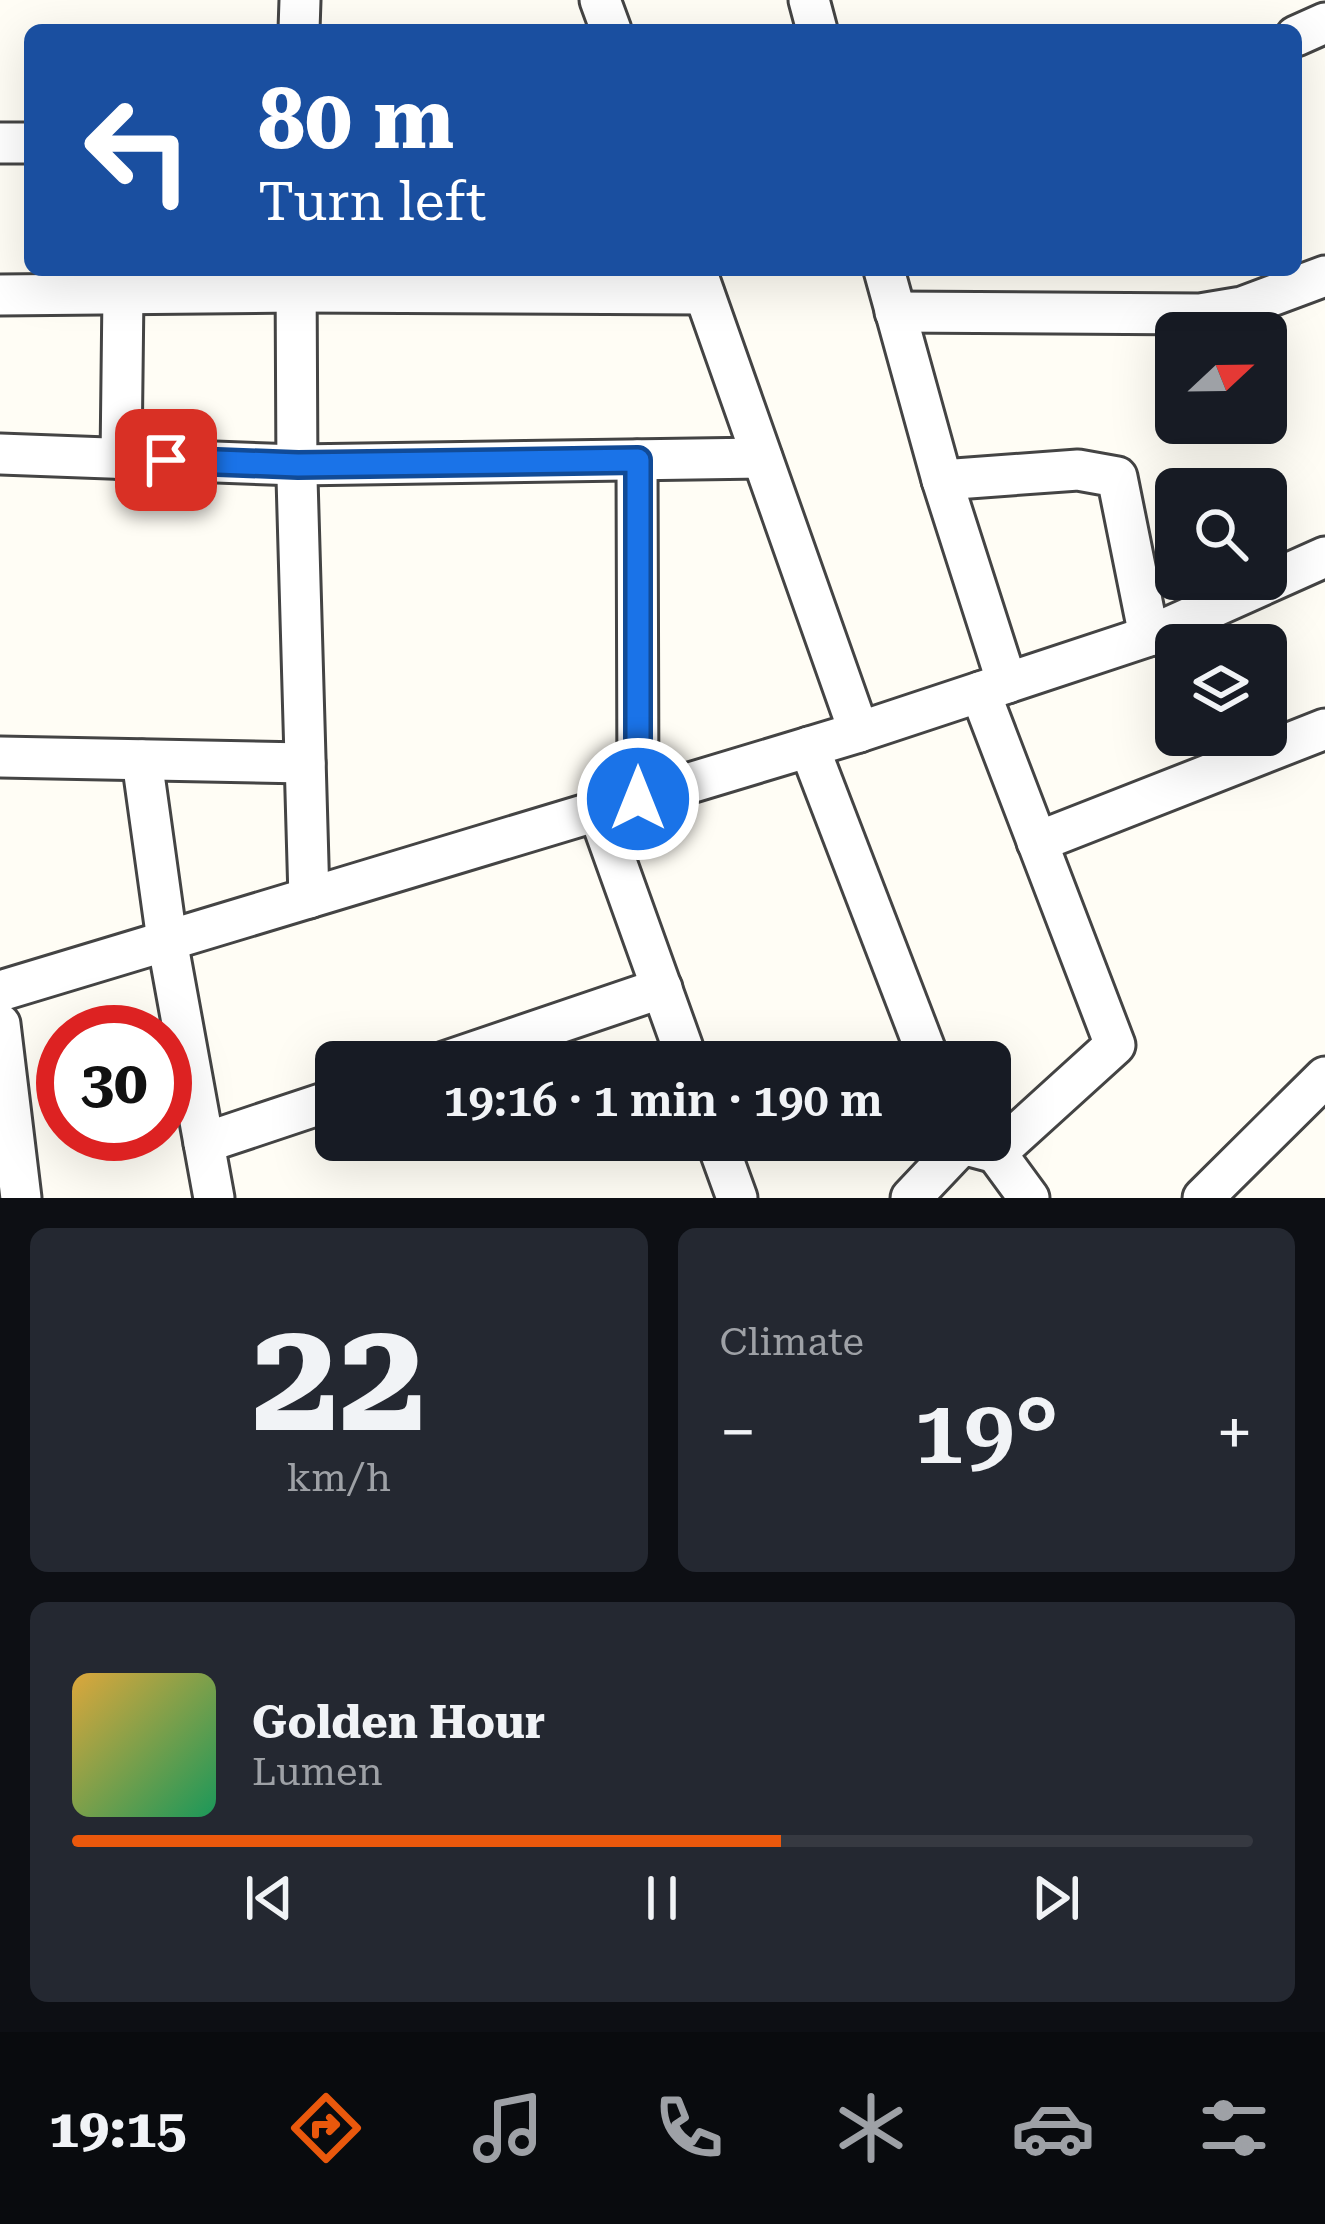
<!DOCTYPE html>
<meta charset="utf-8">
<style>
body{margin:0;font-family:"Roboto Serif",serif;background:#242831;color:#f1f3f6;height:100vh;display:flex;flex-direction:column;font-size:45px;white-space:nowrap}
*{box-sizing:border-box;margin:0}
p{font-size:39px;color:#9ea1a6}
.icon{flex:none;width:66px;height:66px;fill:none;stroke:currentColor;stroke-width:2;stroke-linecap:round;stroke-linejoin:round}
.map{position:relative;height:1198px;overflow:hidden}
.side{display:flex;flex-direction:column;gap:30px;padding:30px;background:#0d0f14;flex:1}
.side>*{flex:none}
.banner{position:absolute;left:24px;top:24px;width:1278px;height:252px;border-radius:18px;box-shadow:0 12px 48px #0002;background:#1a4fa0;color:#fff;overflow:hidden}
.needle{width:78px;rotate:68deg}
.buttons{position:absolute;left:1155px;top:312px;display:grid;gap:24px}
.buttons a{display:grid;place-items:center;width:132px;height:132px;border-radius:18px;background:#171b24;box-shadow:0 12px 48px #0002;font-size:60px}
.speed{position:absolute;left:36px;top:1005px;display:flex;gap:24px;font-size:60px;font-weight:700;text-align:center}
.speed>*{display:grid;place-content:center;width:156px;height:156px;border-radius:50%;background:#171b24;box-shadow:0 12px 48px #0002;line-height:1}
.speed .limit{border:18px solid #d22;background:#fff;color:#111}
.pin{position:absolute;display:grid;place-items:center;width:102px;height:102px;color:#fff;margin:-51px;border-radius:24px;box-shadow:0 6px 18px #0006}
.me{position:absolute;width:132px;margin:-66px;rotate:0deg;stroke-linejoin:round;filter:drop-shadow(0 0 9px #0008)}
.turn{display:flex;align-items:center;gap:42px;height:252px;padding:0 36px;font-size:54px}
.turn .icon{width:156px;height:156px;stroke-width:2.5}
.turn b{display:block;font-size:84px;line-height:102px}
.big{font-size:90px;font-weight:600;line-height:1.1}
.side .card{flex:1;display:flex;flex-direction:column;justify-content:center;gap:18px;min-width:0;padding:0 42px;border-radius:18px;background:#242831}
.side .dial{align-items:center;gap:0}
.dial b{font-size:156px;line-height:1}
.song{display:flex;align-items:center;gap:36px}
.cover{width:144px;height:144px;border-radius:18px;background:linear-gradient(135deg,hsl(40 70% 55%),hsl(150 70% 35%))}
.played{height:12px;border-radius:6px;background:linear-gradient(90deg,#ea580c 60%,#363941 60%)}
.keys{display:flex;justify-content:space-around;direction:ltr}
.heat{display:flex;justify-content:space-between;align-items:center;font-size:66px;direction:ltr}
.side .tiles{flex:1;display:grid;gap:30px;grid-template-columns:1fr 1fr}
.card:last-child{grid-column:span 2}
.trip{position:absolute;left:315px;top:1041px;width:696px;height:120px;border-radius:18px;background:#171b24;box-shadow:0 12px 48px #0002;font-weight:600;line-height:120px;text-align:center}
.menu{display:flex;height:192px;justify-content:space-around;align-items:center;background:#090b0e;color:#9ea1a6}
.menu .icon{width:84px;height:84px}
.menu .selected{color:#ea580c}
.menu b{font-size:54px;color:#f1f3f6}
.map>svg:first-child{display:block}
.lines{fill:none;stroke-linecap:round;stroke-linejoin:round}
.minor-casing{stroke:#444;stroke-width:45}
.minor{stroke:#fff;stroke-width:39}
.route-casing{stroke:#114b97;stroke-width:30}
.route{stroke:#1a73e8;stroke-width:21}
</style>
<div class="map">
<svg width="1325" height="1198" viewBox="0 0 1325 1198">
<rect width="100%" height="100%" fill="#fffdf5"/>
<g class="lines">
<defs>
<g id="minor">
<polyline points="600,0 611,30"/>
<polyline points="809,0 817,30"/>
<polyline points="299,30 300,0"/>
<polyline points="1296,36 1325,23"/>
<polyline points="0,143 30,143"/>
<polyline points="296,270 297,478 309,898"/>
<polyline points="696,270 859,732"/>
<polyline points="884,270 942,480 1007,683"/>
<polyline points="0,295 296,292 704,294"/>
<polyline points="895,312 1200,314 1242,307 1325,276"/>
<polyline points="0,454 297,465 762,458"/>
<polyline points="121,459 123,293"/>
<polyline points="637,460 638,799"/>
<polyline points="942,480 1078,470 1117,477 1149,636"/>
<polyline points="980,692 1115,1045 996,1153 1029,1198"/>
<polyline points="809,747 930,1062"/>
<polyline points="0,757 305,763"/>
<polyline points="142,760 167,940 214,1198"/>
<polyline points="598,811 688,1062"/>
<polyline points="1037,842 1325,729"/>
<polyline points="0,991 859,732 1149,636 1325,557"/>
<polyline points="0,1024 21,1198"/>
<polyline points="444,1062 662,988"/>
<polyline points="716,1140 737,1198"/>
<polyline points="204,1143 336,1099"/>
<polyline points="911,1198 962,1144 996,1153"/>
<polyline points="1203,1198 1325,1077"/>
</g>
</defs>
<use href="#minor" class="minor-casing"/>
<use href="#minor" class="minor"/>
</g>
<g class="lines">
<defs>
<polyline id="route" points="166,460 298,465 638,460 638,799"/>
</defs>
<use href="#route" class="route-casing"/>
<use href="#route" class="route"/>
</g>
</svg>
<div class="buttons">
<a><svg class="needle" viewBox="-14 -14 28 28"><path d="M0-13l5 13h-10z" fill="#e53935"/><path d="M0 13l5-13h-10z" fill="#9ea1a6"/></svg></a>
<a><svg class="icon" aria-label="search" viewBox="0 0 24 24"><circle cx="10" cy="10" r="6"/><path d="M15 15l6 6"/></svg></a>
<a><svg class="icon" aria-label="layers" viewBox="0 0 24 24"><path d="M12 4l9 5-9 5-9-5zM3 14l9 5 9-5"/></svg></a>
</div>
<div class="speed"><div class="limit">30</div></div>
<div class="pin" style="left:166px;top:460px;background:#d93025"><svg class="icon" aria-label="arrive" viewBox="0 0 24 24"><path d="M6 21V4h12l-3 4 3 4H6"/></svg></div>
<svg class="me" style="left:638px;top:799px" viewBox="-20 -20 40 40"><circle r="17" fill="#1a73e8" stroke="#fff" stroke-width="3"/><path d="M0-11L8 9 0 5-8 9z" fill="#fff"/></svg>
<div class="trip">19:16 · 1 min · 190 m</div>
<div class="banner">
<div class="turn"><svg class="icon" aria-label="left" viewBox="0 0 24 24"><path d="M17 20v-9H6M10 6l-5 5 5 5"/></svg><div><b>80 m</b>Turn left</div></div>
</div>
</div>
<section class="side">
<div class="tiles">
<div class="card dial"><b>22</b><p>km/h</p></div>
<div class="card"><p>Climate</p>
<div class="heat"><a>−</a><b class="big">19°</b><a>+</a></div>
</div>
<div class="card">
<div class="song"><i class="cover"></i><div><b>Golden Hour</b><p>Lumen</p></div></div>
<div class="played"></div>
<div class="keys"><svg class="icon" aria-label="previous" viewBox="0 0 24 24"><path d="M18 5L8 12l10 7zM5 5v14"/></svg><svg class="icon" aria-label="pause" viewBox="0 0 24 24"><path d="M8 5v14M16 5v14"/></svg><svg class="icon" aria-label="next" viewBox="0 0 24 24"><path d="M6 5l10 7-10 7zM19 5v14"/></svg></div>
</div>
</div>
</section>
<nav class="menu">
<b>19:15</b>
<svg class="icon selected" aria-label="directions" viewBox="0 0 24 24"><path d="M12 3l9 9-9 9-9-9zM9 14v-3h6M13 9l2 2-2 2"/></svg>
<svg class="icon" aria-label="music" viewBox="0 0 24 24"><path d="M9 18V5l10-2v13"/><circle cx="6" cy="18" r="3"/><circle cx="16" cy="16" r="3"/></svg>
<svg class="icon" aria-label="phone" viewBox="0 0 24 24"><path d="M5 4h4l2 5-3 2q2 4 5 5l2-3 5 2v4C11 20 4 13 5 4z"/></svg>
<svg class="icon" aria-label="climate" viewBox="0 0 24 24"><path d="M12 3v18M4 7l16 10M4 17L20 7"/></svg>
<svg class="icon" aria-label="car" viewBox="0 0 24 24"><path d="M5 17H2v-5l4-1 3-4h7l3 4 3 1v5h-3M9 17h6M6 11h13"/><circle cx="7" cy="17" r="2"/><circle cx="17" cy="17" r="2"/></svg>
<svg class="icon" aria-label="filters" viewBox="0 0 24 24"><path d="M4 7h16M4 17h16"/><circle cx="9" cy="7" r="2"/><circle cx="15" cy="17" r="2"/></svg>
</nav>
